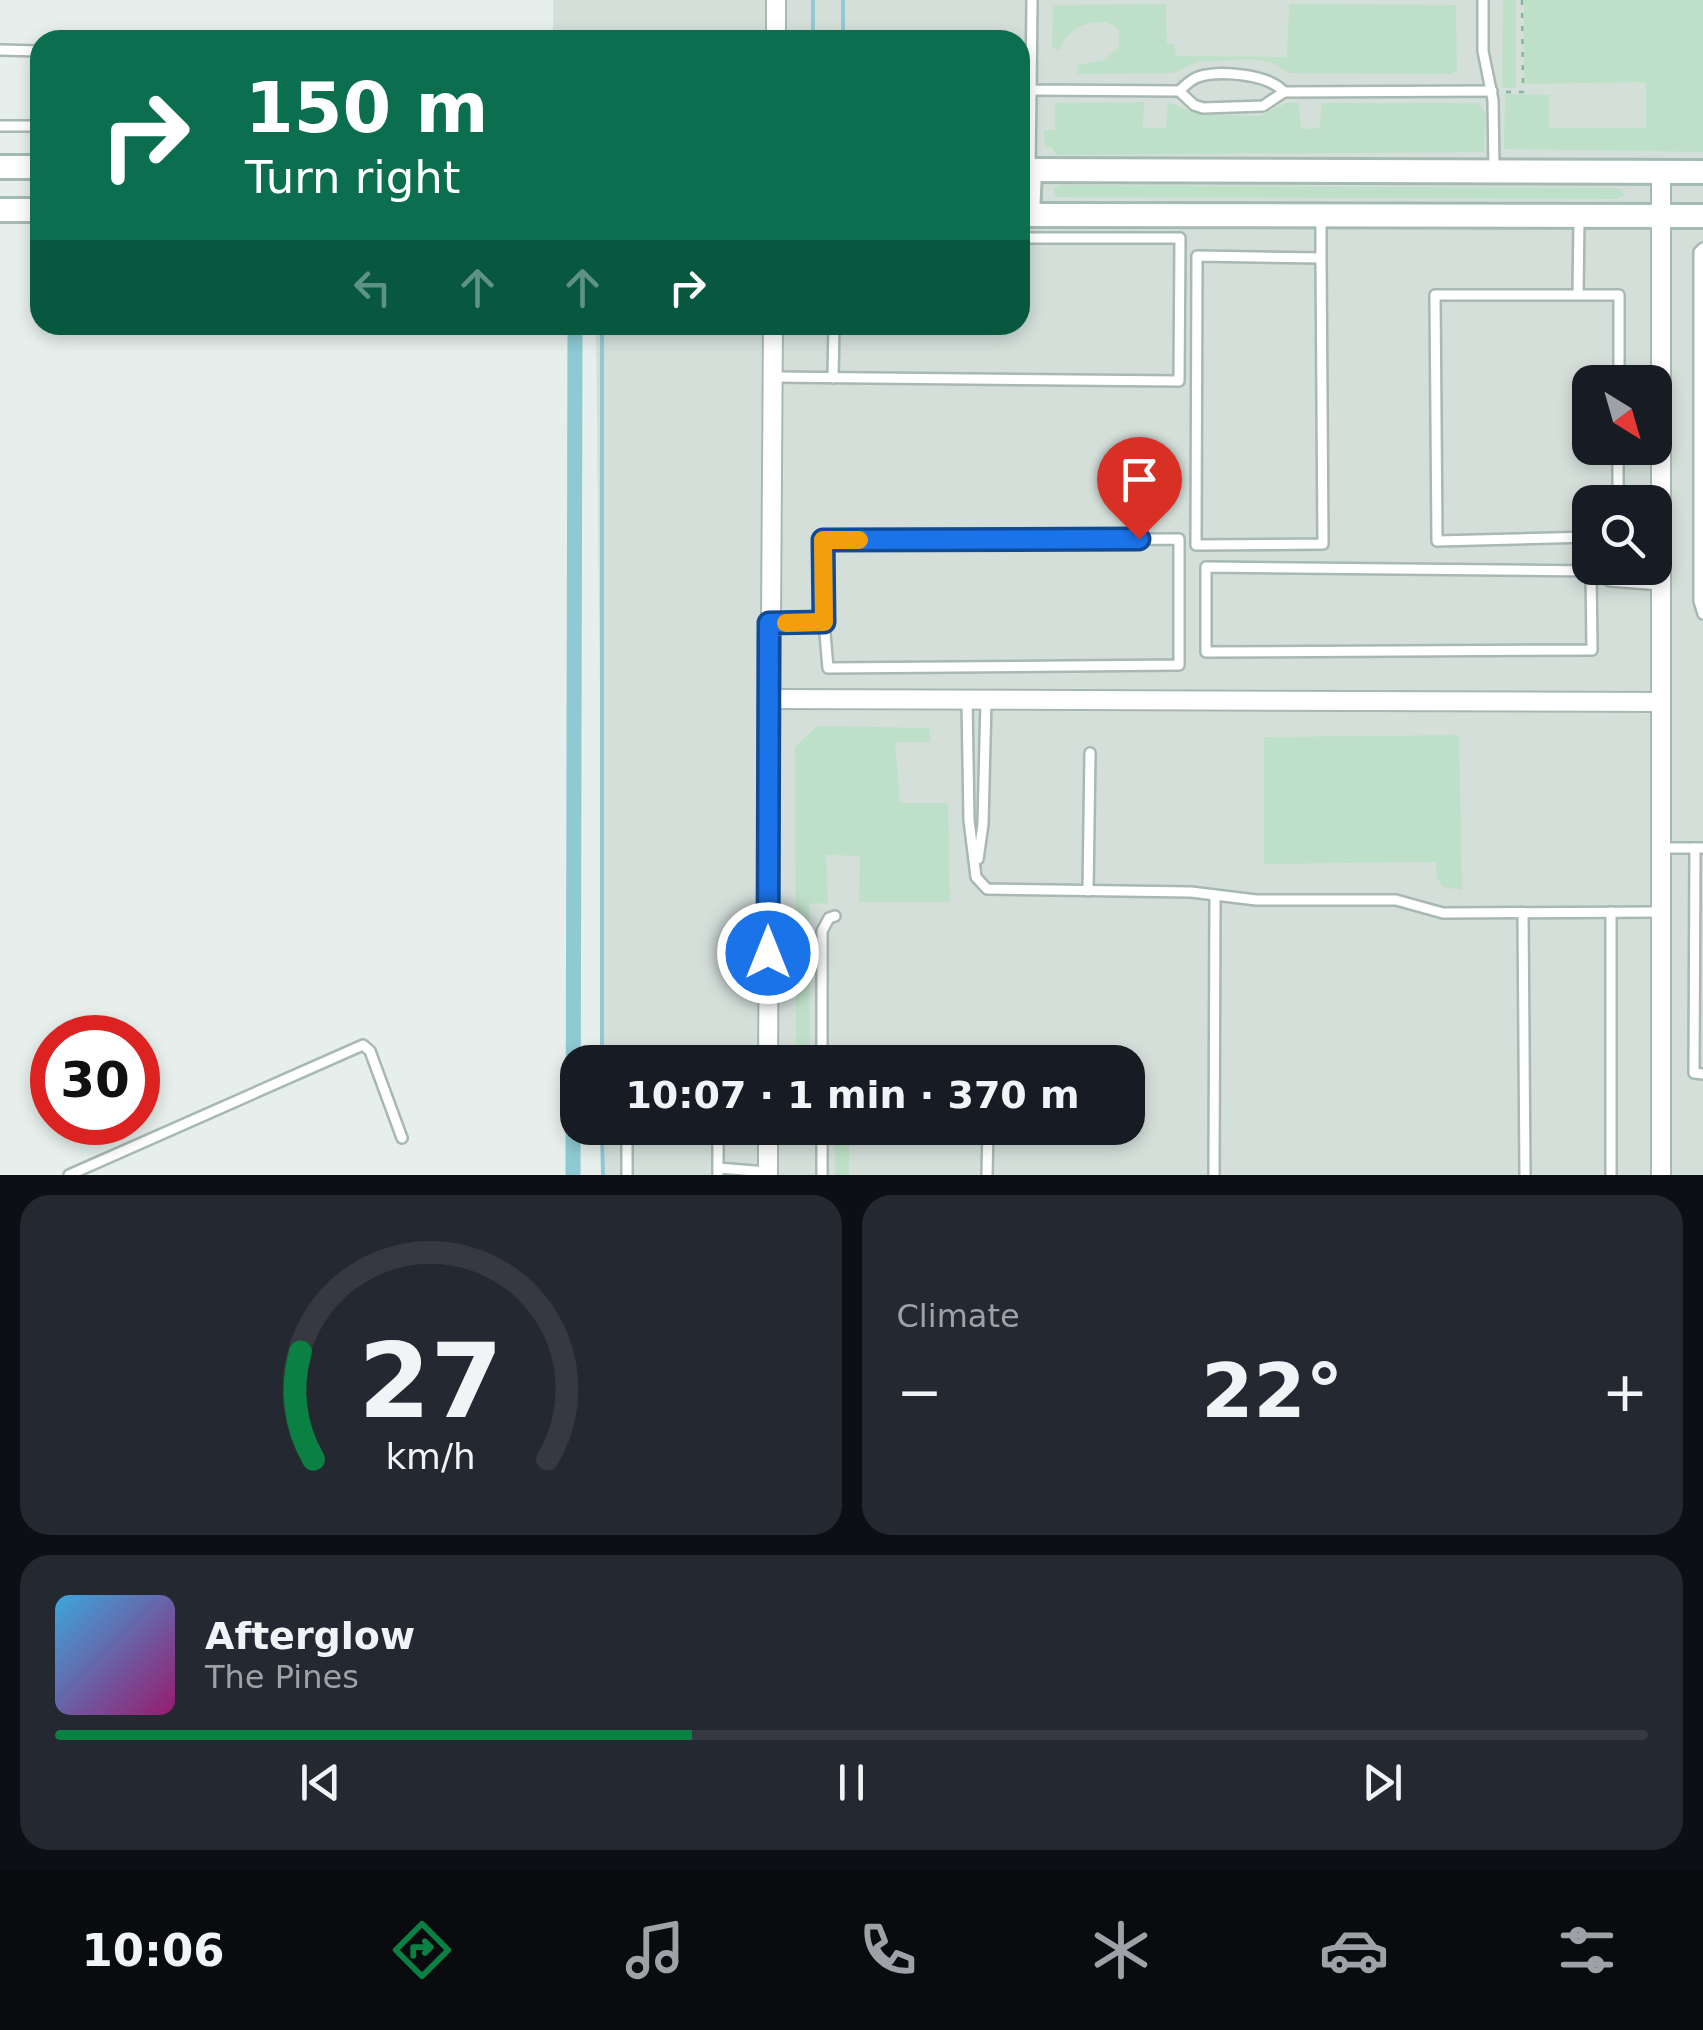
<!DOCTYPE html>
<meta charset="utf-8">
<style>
body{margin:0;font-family:"DejaVu Sans",sans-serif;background:#242831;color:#f1f3f6;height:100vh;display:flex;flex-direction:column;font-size:38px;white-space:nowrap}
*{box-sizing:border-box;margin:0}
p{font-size:32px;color:#9ea1a6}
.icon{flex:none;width:55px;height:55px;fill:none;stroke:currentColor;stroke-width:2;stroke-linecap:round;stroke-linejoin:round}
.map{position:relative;height:1175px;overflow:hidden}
.drawer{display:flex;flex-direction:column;gap:20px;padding:20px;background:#0d0f14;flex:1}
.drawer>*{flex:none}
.banner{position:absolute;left:30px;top:30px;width:1000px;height:305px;border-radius:30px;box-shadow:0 5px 15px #0003;background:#0b6e4f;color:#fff;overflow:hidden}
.needle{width:65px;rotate:143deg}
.controls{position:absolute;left:1572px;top:365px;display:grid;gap:20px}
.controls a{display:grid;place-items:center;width:100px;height:100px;border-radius:20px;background:#171b24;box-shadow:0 5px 15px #0003;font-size:50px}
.speed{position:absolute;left:30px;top:1015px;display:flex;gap:20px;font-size:50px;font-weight:700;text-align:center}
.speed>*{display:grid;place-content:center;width:130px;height:130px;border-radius:50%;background:#171b24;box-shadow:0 5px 15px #0003;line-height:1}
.speed .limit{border:15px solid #d22;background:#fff;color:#111}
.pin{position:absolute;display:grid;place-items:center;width:85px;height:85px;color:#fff;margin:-102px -42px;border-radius:50% 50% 50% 0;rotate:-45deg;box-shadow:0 0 10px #0007}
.pin .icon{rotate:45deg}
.me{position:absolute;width:110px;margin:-55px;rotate:0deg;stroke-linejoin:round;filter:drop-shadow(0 0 8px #0008)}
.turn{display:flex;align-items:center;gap:35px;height:210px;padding:0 50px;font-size:45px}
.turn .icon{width:130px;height:130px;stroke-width:2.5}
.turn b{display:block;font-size:70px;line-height:85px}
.lanes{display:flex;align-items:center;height:95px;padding:0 50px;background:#0003;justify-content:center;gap:50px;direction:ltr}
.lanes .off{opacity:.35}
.big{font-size:75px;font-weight:600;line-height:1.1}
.drawer .tile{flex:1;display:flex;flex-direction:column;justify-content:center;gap:15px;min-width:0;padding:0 35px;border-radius:30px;background:#242831}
.drawer .dial{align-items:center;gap:0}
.dial svg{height:260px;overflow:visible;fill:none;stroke:#363941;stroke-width:7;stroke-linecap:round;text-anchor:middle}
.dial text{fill:#f1f3f6;stroke:none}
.song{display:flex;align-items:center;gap:30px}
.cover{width:120px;height:120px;border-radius:15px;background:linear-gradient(135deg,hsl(200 70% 55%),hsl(320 70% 35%))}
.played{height:10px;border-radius:5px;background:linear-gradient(90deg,#0b8043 40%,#363941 40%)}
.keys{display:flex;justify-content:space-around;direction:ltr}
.heat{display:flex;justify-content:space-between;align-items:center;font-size:55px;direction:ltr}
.drawer .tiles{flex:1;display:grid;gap:20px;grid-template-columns:1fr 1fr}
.tile:last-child{grid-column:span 2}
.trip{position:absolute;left:560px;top:1045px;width:585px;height:100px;border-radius:30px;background:#171b24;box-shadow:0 5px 15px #0003;font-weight:600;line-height:100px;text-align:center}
.tabs{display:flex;height:160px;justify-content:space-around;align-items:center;background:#090b0e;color:#9ea1a6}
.tabs .icon{width:70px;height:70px}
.tabs .current{color:#0b8043}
.tabs b{font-size:45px;color:#f1f3f6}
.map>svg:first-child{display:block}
.built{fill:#d4dfda;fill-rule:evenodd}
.green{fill:#bfe0c8}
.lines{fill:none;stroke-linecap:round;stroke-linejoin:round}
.stream{stroke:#8ec9d4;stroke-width:4}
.canal{stroke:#8ec9d4;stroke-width:15}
.lane-casing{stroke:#a8b8b2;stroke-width:14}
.street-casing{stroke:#a8b8b2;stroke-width:22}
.secondary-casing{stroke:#a4bbb3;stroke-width:28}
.path{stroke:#86b3a5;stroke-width:2.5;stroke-dasharray:5 8;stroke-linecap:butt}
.lane{stroke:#fff;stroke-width:9}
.street{stroke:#fff;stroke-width:18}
.secondary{stroke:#fff;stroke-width:22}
.route-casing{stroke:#114b97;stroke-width:25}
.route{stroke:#1a73e8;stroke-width:18}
.slow{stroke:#f59e0b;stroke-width:18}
</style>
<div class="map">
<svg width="1703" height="1175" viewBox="0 0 1703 1175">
<rect width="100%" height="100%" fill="#e6efeb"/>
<path class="built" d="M553,0H1703V1175H605V1128H1128V1062H604L596,325H1020V40H553ZM1590,382H1655V448H1590ZM1590,502H1655V568H1590Z"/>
<g class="green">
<polygon points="1503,0 1516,0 1516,88 1502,88"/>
<polygon points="1524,0 1703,0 1703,152 1504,149 1505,94 1549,95 1549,128 1646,128 1646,82 1524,84"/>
<path d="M1166,4L1167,44H1174L1176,56L1287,57L1289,4L1456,5L1457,70L1450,74L1288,73L1273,63L1251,59L1197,62L1173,73L1078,74L1077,65L1104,60L1119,47V29L1106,22C1085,21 1066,30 1060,50L1052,48L1053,5Z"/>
<polygon points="1144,102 1143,128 1166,128 1168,102 1198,114 1260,116 1286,103 1299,103 1301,129 1320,128 1321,103 1473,103 1479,104 1486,113 1484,152 1057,155 1051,147 1045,147 1044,130 1055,130 1055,103"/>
<polygon points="1061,185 1613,188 1620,189 1624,195 1616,199 1056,197 1053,189"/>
<polygon points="817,726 929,728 930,742 895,742 900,803 948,803 950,902 859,902 860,856 826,855 828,903 809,904 810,1062 796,1062 795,747"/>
<polygon points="1459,735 1462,890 1442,887 1437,878 1436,862 1264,864 1264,737"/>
<rect x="835" y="1128" width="14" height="47"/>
</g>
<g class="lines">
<g class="stream">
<polyline points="813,40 813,0"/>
<polyline points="843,40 843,0"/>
<polyline points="602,325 602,1062"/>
<polyline points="602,1128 603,1175"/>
</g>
<polyline class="canal" points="573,1175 575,325"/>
<defs>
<g id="lane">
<polyline points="1032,0 1031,90 1179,91 1194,105 1203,108 1263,106 1284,92 1492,91"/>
<polyline points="1483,0 1483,51 1493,100 1494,171"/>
<polyline points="0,50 40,51"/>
<path d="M1179,91C1185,86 1191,79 1198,77C1220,70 1269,74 1284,92"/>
<polyline points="0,126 40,126"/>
<polyline points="1030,167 1031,90"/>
<polyline points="1321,219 1321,258 1323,544 1196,545 1197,256 1321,258"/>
<polyline points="1703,248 1699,252 1699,601 1703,614"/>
<polyline points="1578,294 1579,219"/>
<polyline points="773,377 1179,381 1180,238 1020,238"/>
<polyline points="833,378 834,325"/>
<polyline points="1618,502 1618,448"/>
<polyline points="1590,537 1437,541 1435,295 1619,295 1619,382"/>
<polyline points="1591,571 1592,650 1206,652 1206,567 1591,571 1610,581 1661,585"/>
<polyline points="772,623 824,622 823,540 1179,539 1179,665 828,668 824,622"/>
<polyline points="967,700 969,820 976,877 987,889 1191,892 1256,900 1396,900 1443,913 1661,912"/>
<polyline points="1661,848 1703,848"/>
<polyline points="1695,848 1694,1073 1703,1074"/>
<polyline points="978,859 983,824 986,700"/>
<polyline points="1088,891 1090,753"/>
<polyline points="1611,912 1611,1175"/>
<polyline points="1523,913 1525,1175"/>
<polyline points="822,1062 822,931 829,918 835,916"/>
<polyline points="718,1168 768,1172"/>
<polyline points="69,1175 363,1045 370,1051 402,1138"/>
<polyline points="627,1175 627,1128"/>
<polyline points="718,1175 718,1128"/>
<polyline points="822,1175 822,1128"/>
<polyline points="987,1175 988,1128"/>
<polyline points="1214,1175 1215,895"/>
</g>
<g id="street">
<polyline points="776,40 776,0"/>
<polyline points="1661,172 1661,1175"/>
<polyline points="768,699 1661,702"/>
<polyline points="768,1062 773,325"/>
<polyline points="768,1175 768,1128"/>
</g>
<g id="secondary">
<polyline points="0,167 40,167"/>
<polyline points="1020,170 1703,172"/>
<polyline points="0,210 40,210"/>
<polyline points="1020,215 1703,216"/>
<polyline points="1028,215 1030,170"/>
</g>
</defs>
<use href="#lane" class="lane-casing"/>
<use href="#street" class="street-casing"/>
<use href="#secondary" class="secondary-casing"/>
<polyline class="path" points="1506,92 1523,92 1522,0"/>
<use href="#lane" class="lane"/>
<use href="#street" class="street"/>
<use href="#secondary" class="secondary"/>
</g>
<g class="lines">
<defs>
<polyline id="route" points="768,953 769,623 824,622 823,540 1139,539"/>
</defs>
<use href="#route" class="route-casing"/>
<use href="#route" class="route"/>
<polyline class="slow" points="786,623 824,622 823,540 859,540"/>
</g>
</svg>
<div class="controls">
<a><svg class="needle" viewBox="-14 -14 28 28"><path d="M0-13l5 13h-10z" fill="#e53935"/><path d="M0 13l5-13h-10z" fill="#9ea1a6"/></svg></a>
<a><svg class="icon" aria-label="search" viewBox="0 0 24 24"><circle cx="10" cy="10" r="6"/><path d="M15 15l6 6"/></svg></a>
</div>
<div class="speed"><div class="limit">30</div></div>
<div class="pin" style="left:1139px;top:539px;background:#d93025"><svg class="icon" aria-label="arrive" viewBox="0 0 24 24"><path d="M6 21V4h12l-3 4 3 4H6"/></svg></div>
<svg class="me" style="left:768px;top:953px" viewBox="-20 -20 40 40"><circle r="17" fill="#1a73e8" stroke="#fff" stroke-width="3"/><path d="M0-11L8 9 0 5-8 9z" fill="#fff"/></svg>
<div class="trip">10:07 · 1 min · 370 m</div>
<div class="banner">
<div class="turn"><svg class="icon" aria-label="right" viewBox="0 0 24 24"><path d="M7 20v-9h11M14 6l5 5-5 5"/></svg><div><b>150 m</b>Turn right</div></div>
<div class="lanes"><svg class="icon off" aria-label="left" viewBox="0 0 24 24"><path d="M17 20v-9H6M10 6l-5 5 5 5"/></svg><svg class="icon off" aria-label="ahead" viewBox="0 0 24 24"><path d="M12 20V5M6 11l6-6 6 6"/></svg><svg class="icon off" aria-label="ahead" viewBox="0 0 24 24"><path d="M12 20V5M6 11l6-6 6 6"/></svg><svg class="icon" aria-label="right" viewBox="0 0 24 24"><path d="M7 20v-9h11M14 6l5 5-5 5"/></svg></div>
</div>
</div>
<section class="drawer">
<div class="tiles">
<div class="tile dial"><svg viewBox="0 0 100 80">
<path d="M14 69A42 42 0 1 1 86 69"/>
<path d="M14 69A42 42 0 0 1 10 36" stroke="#0b8043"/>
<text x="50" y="56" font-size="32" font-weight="700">27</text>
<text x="50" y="72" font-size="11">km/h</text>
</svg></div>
<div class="tile"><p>Climate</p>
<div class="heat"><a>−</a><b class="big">22°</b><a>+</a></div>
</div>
<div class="tile">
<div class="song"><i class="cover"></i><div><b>Afterglow</b><p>The Pines</p></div></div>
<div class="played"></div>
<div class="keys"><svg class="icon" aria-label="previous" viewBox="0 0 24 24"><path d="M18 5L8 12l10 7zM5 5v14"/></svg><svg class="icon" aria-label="pause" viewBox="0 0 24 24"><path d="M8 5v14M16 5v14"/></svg><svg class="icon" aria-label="next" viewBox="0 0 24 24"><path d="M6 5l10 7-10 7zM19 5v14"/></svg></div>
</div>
</div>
</section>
<nav class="tabs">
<b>10:06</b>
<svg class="icon current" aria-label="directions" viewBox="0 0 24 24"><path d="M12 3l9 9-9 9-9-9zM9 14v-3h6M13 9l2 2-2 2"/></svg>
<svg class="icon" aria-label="music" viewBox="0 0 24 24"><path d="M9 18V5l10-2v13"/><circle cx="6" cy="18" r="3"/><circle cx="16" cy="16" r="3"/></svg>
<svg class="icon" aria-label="phone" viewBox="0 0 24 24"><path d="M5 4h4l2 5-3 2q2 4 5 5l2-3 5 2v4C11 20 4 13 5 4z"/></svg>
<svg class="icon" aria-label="climate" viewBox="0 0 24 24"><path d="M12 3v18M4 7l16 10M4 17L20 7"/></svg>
<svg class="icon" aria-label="car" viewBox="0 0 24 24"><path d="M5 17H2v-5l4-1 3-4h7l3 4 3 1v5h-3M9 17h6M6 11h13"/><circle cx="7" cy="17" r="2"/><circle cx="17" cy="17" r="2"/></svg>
<svg class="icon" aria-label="filters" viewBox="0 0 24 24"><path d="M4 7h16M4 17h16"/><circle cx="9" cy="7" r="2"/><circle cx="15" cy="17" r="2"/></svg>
</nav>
